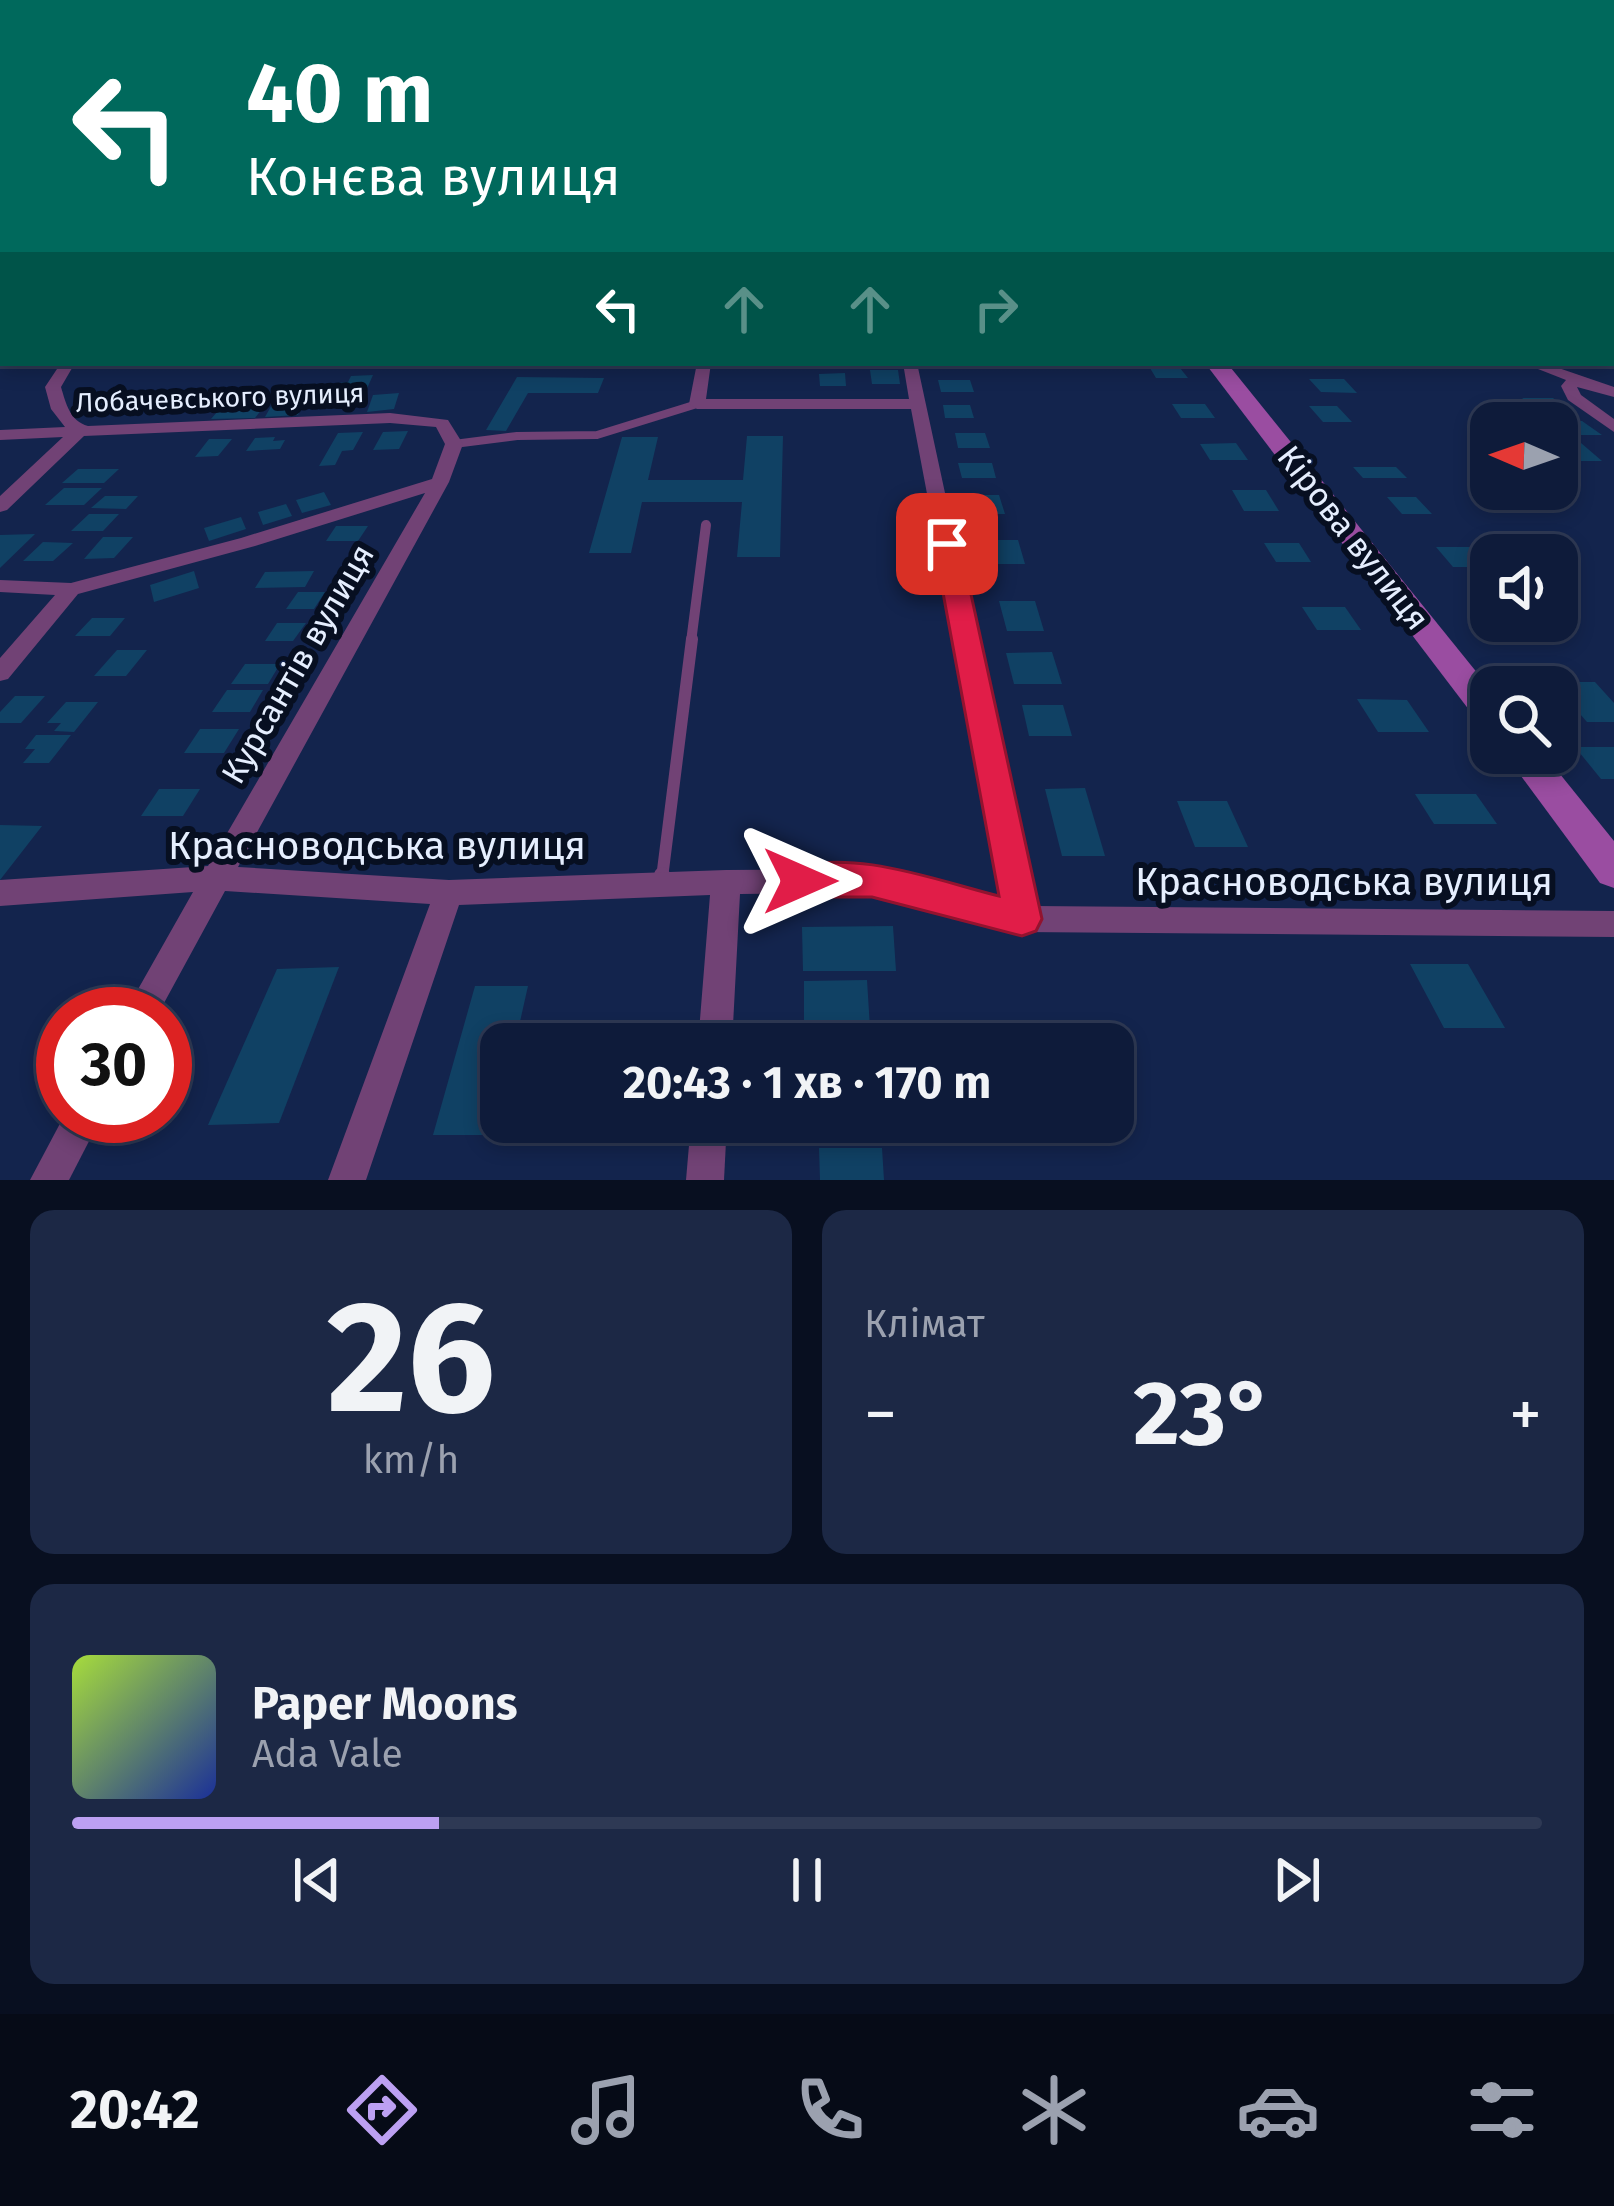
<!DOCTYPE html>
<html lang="uk">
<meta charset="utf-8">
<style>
body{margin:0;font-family:"Fira Sans",sans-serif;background:#1c2845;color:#f1f3f6;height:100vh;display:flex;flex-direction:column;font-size:45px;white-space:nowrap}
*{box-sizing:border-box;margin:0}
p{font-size:39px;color:#9ba1af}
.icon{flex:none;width:66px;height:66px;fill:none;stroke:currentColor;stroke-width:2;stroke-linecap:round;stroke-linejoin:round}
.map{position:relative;height:1180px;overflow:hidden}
.details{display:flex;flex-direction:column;gap:30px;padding:30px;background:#080f20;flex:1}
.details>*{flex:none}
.top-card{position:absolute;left:0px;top:0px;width:1614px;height:366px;box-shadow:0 6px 18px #0003,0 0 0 3px #2e3954;background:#00695c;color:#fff;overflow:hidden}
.needle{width:78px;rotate:272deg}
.buttons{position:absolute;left:1470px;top:402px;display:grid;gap:24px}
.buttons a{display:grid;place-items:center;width:108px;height:108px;border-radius:24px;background:#0e1b3a;box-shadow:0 6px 18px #0003,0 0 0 3px #2e3954;font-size:60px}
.speed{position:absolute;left:36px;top:987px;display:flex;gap:24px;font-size:60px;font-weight:700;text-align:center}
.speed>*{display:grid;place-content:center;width:156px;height:156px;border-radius:50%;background:#0e1b3a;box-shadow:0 6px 18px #0003,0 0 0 3px #2e3954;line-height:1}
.speed .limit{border:18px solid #d22;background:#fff;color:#111}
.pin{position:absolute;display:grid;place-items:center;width:102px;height:102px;color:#fff;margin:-51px;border-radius:24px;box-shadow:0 6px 18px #0006}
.me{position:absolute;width:132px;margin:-66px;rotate:90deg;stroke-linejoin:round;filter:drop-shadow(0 0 9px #0008)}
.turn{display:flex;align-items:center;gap:42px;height:252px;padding:0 48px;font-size:54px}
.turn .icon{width:156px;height:156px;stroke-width:2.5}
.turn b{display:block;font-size:84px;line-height:102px}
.lanes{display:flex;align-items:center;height:114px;padding:0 48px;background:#0003;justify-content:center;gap:60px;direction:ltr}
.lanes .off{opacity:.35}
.big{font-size:90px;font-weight:700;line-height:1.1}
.details .widget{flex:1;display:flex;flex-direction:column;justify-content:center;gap:18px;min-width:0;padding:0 42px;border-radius:24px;background:#1c2845}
.details .dial{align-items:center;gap:0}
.dial b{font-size:156px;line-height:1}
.song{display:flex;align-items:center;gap:36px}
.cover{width:144px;height:144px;border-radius:18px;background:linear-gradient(135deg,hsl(80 70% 55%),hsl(230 70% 35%))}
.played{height:12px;border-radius:6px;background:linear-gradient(90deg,#bca0f2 25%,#2e3954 25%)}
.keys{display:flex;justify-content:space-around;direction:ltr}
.heat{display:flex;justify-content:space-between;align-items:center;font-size:66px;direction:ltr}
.details .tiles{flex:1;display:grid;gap:30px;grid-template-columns:1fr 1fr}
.widget:last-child{grid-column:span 2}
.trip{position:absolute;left:480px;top:1023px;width:654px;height:120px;border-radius:24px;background:#0e1b3a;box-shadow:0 6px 18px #0003,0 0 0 3px #2e3954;font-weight:700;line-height:120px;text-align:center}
.menu{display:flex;height:192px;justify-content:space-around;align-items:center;background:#060b17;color:#9ba1af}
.menu .icon{width:84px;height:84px}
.menu .active{color:#bca0f2}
.menu b{font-size:54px;color:#f1f3f6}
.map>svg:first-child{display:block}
.building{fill:#104164}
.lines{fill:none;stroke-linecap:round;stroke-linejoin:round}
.service-far3{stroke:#714275;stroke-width:8}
.service-far2{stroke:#714275;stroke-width:10}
.service-far1{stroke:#714275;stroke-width:12}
.service{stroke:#714275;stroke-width:16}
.minor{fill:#714275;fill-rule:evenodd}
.secondary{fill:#9a4da1;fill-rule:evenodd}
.route{fill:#e11d48;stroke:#92132f;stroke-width:3}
.labels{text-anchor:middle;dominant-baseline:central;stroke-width:12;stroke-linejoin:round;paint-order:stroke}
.far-street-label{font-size:27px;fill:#e5eefe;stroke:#070f21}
.street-label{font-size:33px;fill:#e5eefe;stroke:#070f21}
.near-street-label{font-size:39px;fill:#e5eefe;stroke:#070f21}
</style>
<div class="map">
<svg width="1614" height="1180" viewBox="0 0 1614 1180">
<rect width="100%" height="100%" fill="#13244d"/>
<g class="building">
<polygon points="1150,368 1180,368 1188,378 1156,378"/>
<polygon points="870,370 898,370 900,384 872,384"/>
<polygon points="845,373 846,386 820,386 819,374"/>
<polygon points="373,375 365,393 333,395 339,383 348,382 351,376"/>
<polygon points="517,377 604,378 598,393 528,393 506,431 486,430"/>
<polygon points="1309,379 1344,379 1357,393 1321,392"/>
<polygon points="938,380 970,380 974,392 941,392"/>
<polygon points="399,393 394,409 367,412 373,395"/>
<polygon points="308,395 298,415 265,417 274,401"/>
<polygon points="1522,398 1553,398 1572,413 1540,412"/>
<polygon points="266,404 255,418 211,419 223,405"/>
<polygon points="1172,404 1205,404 1215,418 1181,418"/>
<polygon points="943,405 970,405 974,418 945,418"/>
<polygon points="1309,406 1337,406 1352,422 1323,422"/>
<polygon points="1555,421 1582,421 1602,435 1574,435"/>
<polygon points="408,431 399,449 373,450 383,432"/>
<polygon points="363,432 353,450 342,451 335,465 319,466 338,433"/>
<polygon points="955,433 985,433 990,448 958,448"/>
<polygon points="747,436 783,436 780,557 737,557 742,502 642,502 631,553 589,553 622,437 658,437 648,480 743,480"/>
<polygon points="275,437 273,441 285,440 280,449 246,451 255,438"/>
<polygon points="209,439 232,439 218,456 195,457"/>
<polygon points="1236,443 1248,460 1210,460 1200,444"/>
<polygon points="1557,443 1581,443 1602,461 1574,461"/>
<polygon points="958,463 992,463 996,478 962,478"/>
<polygon points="1353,467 1396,467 1407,478 1363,478"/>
<polygon points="78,469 119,469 104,483 62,483"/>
<polygon points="64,488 102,488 84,505 45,505"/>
<polygon points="1232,490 1266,490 1279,511 1244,511"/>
<polygon points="324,492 331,505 302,513 296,500"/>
<polygon points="969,495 999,495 1005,514 973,514"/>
<polygon points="105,496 138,496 126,509 91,508"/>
<polygon points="1387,497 1416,497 1432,514 1402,514"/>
<polygon points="286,504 292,516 263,525 258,512"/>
<polygon points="89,514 119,514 103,531 71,531"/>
<polygon points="241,517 246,529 209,541 204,528"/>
<polygon points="336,526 368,526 358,541 326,541"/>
<polygon points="35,534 0,568 0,535"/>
<polygon points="103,537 133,537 114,558 84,559"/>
<polygon points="984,540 1018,540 1025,564 990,564"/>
<polygon points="43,542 73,543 53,561 23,561"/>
<polygon points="1264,543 1299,543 1311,562 1276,562"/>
<polygon points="1436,547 1478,547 1491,567 1453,567"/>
<polygon points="194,571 199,588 154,602 150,585"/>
<polygon points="314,571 305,587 255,588 265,572"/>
<polygon points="298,592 325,592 314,609 286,609"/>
<polygon points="999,601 1035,601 1044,631 1007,631"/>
<polygon points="1302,607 1345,607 1361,630 1317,630"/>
<polygon points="92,618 125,618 110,636 75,636"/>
<polygon points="1498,621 1541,621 1549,630 1506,630"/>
<polygon points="277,623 306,623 293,641 265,641"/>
<polygon points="117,650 147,650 126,676 94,676"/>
<polygon points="1052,652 1062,684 1014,684 1006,653"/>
<polygon points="245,664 280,664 268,684 231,684"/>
<polygon points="1552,682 1595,682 1614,703 1614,722 1587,722"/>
<polygon points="227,690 263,690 250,712 212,712"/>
<polygon points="15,696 45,696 21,723 0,723 0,712"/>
<polygon points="1357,699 1407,700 1429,732 1378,732"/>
<polygon points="66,702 98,702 74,732 54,731 61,723 47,723"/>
<polygon points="1022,705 1063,705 1072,736 1029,736"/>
<polygon points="200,729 239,729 224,753 184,753"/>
<polygon points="36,735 71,735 49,763 23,763 35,749 25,749"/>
<polygon points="1575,747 1614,747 1614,779 1601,779"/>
<polygon points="1085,788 1105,856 1062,856 1045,789"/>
<polygon points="159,789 200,789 183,816 141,816"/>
<polygon points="1415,794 1476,794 1497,824 1434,824"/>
<polygon points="1177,801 1227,801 1248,847 1195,847"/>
<polygon points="0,825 42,826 0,880"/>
<polygon points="893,926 896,971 803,971 802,927"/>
<polygon points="1410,964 1468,964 1505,1028 1444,1028"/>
<polygon points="339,967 279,1123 208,1125 277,969"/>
<polygon points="867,980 871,1044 804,1044 804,981"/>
<polygon points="475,986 528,986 515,1044 501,1044 501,1102 493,1135 433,1135"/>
<polygon points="819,1148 882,1148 884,1180 820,1180"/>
</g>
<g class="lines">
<polyline class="service-far3" points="454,444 517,436 597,435 697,404"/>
<polyline class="service-far2" points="691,642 706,525"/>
<polyline class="service-far1" points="662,878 692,639"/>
<polyline class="service" points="661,884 662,875"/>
<g class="minor">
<rect x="0" y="238" width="3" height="6"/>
<rect x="0" y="285" width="3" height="8"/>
<rect x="0" y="342" width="3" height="8"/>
<path d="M61,363H75L61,387C66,404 70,421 88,426L390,413L448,420L463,444L449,482L238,867L449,880L726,870L873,869L1004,901L911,409H697L689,404L697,363H711L706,399H909L903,363H917L1034,906L1614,911V937L1022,932L873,893L740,894L732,1044H698L710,895L459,905L366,1180H328L430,904L225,891L158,1014H124L193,892L0,906V880L208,866L425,493L255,546L78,594L8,679L0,681V658L55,595L0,592V580L71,583L241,538L432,479L445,444L436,427L390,423L84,436L7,510L0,512V496L63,437L0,440V430L65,427L51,409L45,387Z"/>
<polygon points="1523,363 1544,363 1614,387 1614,397 1577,387 1581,395 1614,419 1614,432 1568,400 1561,386 1566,380"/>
<polygon points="64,1116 102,1116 69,1180 30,1180"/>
<polygon points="691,1122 727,1122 724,1180 686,1180"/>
</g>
<g class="secondary">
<polygon points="1205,363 1227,363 1491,690 1491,726 1479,723"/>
<polygon points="1504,753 1543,753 1614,841 1614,888 1600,883"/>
</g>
</g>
<linearGradient id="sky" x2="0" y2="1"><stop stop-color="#0a142a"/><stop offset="0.55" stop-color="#33456d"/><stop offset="1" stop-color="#33456d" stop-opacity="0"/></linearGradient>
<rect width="1614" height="371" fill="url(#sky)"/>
<path class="route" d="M947,536L960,544L1042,919L1036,931L1022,936L872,897H800L786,893L781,881L786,870C851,847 935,880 999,896L934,544Z"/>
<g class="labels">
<g class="far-street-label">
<text transform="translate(220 398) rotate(-2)">Лобачевського вулиця</text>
</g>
<g class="street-label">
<text transform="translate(1353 538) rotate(52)">Кірова вулиця</text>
<text transform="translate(298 664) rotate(-60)">Курсантів вулиця</text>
</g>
<g class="near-street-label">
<text x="377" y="846">Красноводська вулиця</text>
<text x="1344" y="882">Красноводська вулиця</text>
</g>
</g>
</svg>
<div class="buttons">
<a><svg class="needle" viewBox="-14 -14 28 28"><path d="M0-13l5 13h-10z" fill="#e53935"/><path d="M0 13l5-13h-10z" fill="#9ba1af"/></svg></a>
<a><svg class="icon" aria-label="sound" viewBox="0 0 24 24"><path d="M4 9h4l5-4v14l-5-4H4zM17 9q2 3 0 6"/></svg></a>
<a><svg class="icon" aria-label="search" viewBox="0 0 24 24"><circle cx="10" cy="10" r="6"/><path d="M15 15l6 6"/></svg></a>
</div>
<div class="speed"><div class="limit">30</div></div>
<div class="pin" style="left:947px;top:544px;background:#d93025"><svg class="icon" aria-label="arrive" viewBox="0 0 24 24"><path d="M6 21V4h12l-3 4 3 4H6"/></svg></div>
<svg class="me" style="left:800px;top:881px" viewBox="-20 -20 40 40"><path d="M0-17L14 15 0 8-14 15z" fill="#e11d48" stroke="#fff" stroke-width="4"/></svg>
<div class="trip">20:43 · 1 хв · 170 m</div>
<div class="top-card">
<div class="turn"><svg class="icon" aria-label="left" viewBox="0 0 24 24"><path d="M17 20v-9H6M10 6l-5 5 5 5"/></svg><div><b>40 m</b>Конєва вулиця</div></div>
<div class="lanes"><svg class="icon" aria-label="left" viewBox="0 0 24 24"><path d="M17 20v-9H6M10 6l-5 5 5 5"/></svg><svg class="icon off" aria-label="ahead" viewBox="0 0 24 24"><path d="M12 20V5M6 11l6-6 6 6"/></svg><svg class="icon off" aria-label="ahead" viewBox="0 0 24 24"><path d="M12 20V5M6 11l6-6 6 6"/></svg><svg class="icon off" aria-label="right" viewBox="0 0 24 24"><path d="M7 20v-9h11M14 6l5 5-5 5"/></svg></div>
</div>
</div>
<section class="details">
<div class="tiles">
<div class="widget dial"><b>26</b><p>km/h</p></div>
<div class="widget"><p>Клімат</p>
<div class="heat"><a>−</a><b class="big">23°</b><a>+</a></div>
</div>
<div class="widget">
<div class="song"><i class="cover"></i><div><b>Paper Moons</b><p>Ada Vale</p></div></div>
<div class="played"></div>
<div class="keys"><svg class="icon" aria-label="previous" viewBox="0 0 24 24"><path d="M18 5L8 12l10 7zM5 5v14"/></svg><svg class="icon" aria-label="pause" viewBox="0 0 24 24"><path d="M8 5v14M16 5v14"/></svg><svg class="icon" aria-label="next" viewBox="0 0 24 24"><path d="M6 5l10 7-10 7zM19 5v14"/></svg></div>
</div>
</div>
</section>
<nav class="menu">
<b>20:42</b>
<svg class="icon active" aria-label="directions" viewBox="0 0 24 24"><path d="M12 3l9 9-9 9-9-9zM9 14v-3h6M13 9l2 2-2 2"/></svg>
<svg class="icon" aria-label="music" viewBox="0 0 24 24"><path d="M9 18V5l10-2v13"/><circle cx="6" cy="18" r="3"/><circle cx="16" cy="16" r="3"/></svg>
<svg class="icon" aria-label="phone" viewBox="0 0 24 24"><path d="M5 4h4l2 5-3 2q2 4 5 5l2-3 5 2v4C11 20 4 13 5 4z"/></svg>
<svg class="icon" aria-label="climate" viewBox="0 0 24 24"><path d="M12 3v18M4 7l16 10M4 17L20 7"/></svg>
<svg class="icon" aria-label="car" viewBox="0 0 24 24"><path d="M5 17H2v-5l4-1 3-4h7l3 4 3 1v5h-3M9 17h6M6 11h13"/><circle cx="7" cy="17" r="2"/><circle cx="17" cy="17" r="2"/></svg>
<svg class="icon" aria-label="filters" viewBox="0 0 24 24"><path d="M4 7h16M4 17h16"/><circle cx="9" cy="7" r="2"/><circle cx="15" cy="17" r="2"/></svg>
</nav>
